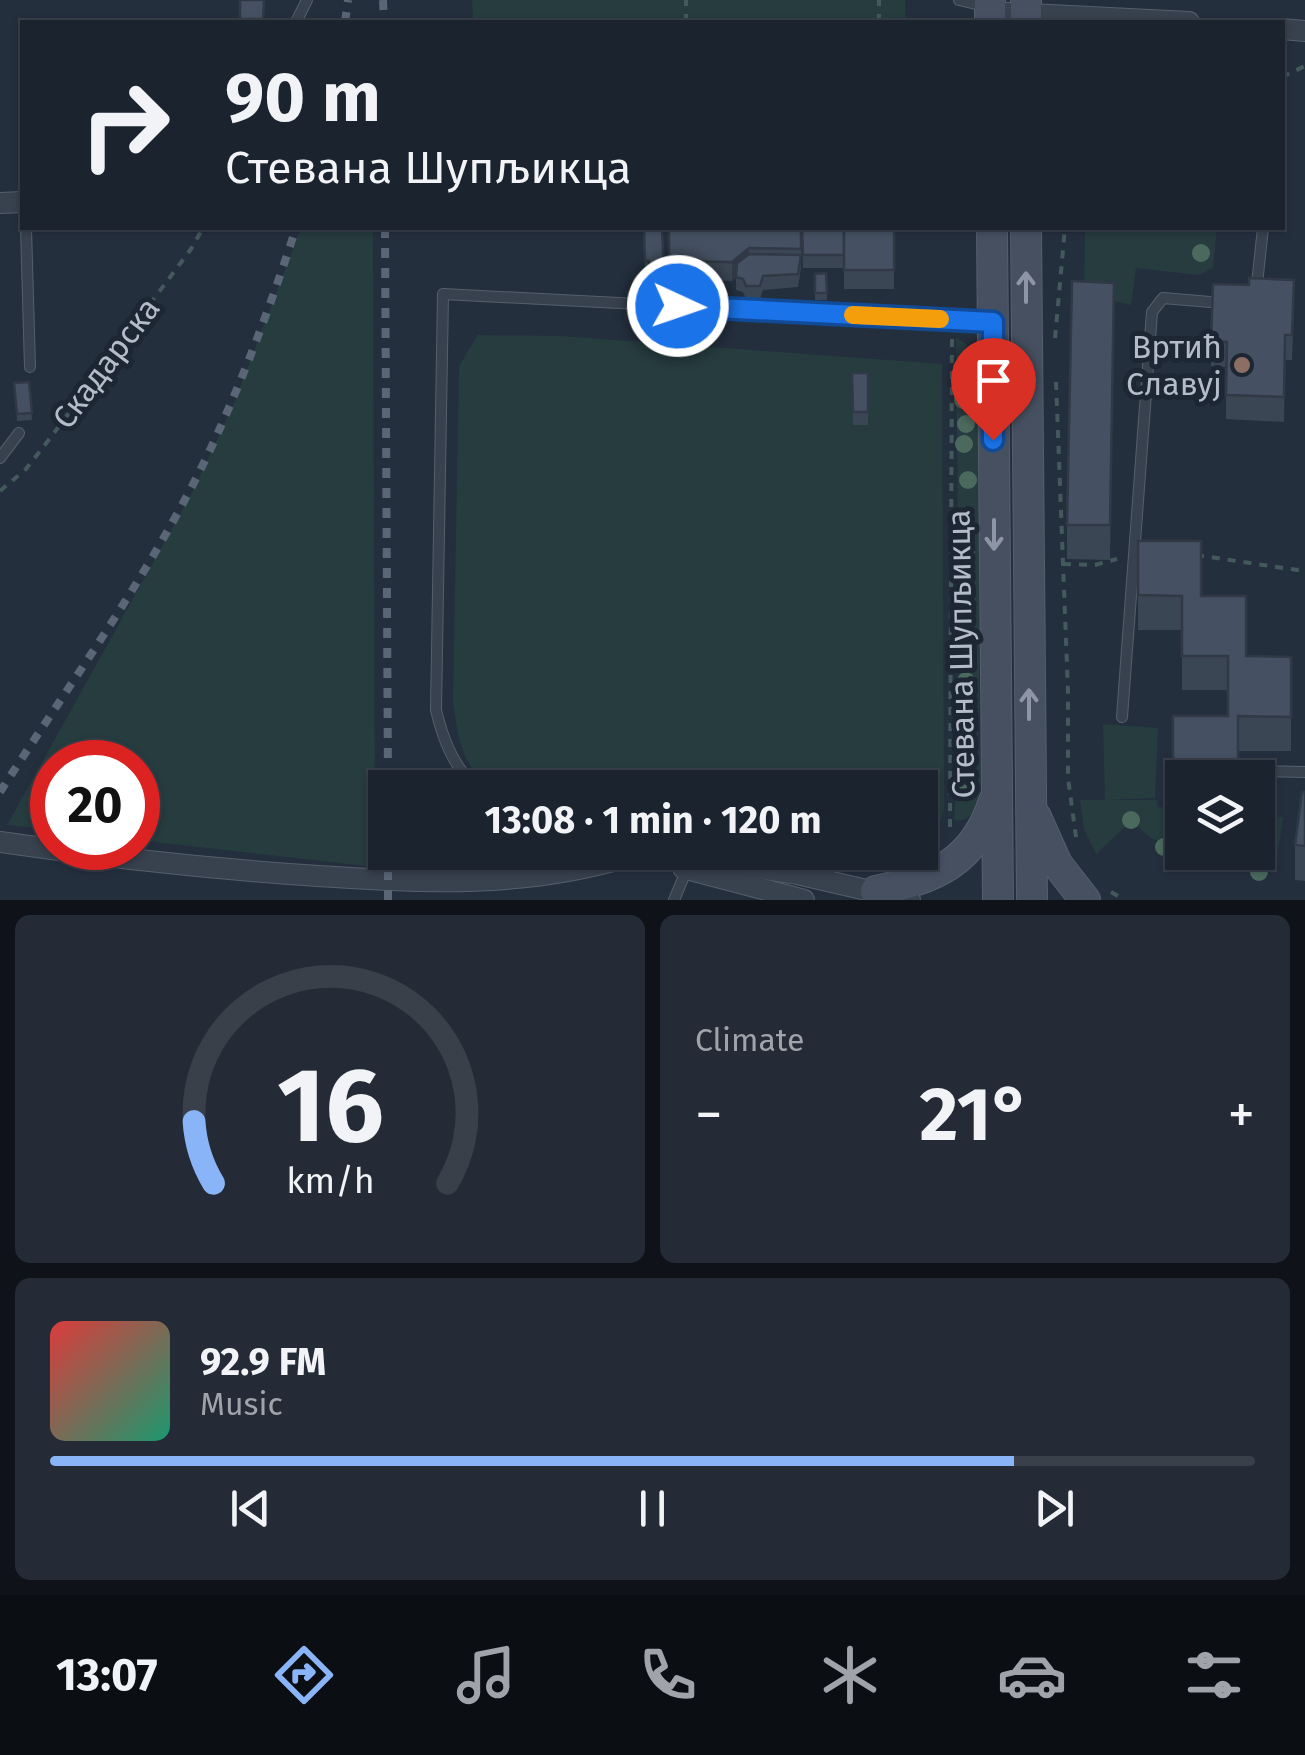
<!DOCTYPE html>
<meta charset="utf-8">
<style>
body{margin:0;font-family:"Fira Sans",sans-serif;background:#242b36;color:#f1f3f6;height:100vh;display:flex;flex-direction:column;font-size:38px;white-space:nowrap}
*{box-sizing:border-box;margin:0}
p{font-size:32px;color:#a0a4aa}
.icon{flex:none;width:55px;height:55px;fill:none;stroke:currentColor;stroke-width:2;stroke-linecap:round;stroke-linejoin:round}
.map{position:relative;height:900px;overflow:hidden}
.panel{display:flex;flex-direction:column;gap:15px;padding:15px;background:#0f1319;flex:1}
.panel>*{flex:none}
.banner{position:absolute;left:20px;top:20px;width:1265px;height:210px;border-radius:0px;box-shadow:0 2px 8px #0004,0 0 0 2px #39404a;background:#1b232e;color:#f1f3f6;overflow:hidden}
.buttons{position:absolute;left:1165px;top:760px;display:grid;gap:20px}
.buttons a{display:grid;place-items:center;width:110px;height:110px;border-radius:0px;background:#1b232e;box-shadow:0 2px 8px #0004,0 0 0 2px #39404a;font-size:50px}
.speed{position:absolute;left:30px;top:740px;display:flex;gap:20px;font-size:50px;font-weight:700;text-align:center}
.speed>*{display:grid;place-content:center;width:130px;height:130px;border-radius:50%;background:#1b232e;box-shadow:0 2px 8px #0004,0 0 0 2px #39404a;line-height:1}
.speed .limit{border:15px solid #d22;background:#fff;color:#111}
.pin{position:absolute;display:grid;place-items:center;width:85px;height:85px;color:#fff;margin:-102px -42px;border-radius:50% 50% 50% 0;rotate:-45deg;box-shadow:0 0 10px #0007}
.pin .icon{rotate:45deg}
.me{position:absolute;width:110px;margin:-55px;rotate:93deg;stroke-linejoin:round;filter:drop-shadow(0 0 8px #0008)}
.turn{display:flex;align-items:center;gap:35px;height:210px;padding:0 40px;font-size:45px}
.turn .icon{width:130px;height:130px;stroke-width:2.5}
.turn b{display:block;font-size:70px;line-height:85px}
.big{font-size:75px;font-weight:700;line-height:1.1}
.panel .card{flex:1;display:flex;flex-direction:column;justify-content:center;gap:15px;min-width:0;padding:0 35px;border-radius:15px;background:#242b36}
.panel .dial{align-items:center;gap:0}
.dial svg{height:260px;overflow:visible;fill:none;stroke:#39404a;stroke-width:7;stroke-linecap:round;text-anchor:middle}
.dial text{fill:#f1f3f6;stroke:none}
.song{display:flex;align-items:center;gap:30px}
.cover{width:120px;height:120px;border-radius:15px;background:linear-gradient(135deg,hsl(0 70% 55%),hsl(160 70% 35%))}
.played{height:10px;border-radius:5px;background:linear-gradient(90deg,#8ab4f8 80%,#39404a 80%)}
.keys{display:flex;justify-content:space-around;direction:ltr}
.heat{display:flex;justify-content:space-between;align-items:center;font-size:55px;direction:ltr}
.panel .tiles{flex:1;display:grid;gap:15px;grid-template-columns:1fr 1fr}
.card:last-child{grid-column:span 2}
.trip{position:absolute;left:368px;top:770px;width:570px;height:100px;border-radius:0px;background:#1b232e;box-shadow:0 2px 8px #0004,0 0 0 2px #39404a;font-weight:700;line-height:100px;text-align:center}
.dock{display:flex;height:160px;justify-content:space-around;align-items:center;background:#0b0e12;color:#a0a4aa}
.dock .icon{width:70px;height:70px}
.dock .current{color:#8ab4f8}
.dock b{font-size:45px;color:#f1f3f6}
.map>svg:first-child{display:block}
.green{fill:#263c3f}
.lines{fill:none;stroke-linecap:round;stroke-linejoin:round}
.lane-casing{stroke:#565f6c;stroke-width:12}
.street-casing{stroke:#565f6c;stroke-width:22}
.secondary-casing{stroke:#565f6c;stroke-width:32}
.path{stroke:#44595c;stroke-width:4;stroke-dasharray:8 8;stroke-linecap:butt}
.lane{stroke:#38414e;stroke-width:10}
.street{stroke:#38414e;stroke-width:20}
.secondary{stroke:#465061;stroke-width:30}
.rail{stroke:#5a6575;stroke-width:8;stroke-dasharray:10 10;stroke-linecap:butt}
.tree{fill:#4b6a5d}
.wall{fill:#3b4654}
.shaded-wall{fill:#303945}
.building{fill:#455162;stroke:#303945;stroke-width:2.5}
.oneway{stroke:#8e96a5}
.route-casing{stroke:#114b97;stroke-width:25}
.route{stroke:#1a73e8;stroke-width:18}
.slow{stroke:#f59e0b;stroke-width:18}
.education-dot{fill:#8d6e63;stroke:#1d2633;stroke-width:4}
.labels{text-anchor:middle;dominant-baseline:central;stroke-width:10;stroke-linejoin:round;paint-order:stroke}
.poi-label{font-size:32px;fill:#b4bcc9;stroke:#1d2633;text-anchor:end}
.street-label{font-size:32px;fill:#b4bcc9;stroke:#1d2633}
</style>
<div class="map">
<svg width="1305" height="900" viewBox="0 0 1305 900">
<rect width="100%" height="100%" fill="#242f3e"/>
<g class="green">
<polygon points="472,0 905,0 905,22 473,22"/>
<polygon points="301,228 373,228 375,867 138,840 138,762 52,762 52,830 7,825 194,489 234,403"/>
<polygon points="1085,228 1217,228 1213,268 1199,275 1136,268 1131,305 1084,294"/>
<path d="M478,335L560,336L942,364L944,810C939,828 933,840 920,852V788H490C461,763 458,738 453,702L459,366Z"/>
<polygon points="956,338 965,343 980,360 979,713 960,714"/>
<polygon points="1103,724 1158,728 1155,798 1105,800 1157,800 1158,807 1182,809 1182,849 1151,838 1131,821 1096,854 1084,829 1080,800 1105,800"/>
<path d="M960,726L978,727C979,750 991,826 954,820Z"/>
<polygon points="1258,815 1283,817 1275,873 1191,853 1258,852"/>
<path d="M792,853V852H920C884,881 832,861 792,853Z"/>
</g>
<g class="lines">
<defs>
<g id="lane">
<polyline points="959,0 989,7"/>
<polyline points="296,22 307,0"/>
<polyline points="26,228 30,367"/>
<polyline points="1254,290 1257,284 1263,228"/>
<polyline points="0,458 19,433"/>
<polyline points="1122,717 1152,312 1163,298 1222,303"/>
<polyline points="1253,771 1305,772"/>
<path d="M475,788C453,764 443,740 436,710L443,294L987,322"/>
<polyline points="674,900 687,869"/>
</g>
<g id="street">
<polyline points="990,12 1189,22"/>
<polyline points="1282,29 1305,31"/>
<polyline points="0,203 22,202"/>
<path d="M0,842C101,857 202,868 304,875C422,883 529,890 643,852"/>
<polyline points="653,852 797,874 910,900"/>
<polyline points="683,868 804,900"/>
</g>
<g id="secondary">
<polyline points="990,0 990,22"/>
<polyline points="1026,0 1026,22"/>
<polyline points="992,228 998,900"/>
<polyline points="1026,228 1032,900"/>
<polyline points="1036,817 1057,864 1085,900"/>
<path d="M876,891C935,878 974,863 994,801"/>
</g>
</defs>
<use href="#lane" class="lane-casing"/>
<use href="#street" class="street-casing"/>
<use href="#secondary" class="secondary-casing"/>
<g class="path">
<polyline points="686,22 686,0"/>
<polyline points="879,22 879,0"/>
<polyline points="1282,77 1305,66"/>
<polyline points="1055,338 1065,228"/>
<polyline points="1056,382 1068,692 1068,778 1076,837"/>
<polyline points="0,491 26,469 51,437 191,249 203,228"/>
<polyline points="1196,555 1297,570 1305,568"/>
<polyline points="1063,564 1095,565 1117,559"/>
<polyline points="950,827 952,337"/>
<polyline points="1111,892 1125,900"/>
</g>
<use href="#lane" class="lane"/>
<use href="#street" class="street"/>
<use href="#secondary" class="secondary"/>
<g class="rail">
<polyline points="383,0 384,22"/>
<polyline points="345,22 348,0"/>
<polyline points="385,228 388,788"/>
<path d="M0,792C72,680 154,569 211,448C244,377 272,302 296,228"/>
<polyline points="388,900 388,852"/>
</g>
</g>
<g class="tree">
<circle cx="1201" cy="253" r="9"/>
<circle cx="962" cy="368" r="9"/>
<circle cx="963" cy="400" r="9"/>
<circle cx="966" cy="424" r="9"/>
<circle cx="964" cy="444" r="9"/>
<circle cx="968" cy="480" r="9"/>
<circle cx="966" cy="524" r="9"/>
<circle cx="966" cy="551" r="9"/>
<circle cx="965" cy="583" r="9"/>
<circle cx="965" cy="603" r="9"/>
<circle cx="967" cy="652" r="9"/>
<circle cx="966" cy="681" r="9"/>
<circle cx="967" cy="704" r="9"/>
<circle cx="964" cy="735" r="9"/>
<circle cx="965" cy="762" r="9"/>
<circle cx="962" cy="793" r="9"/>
<circle cx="1131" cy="820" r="9"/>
<circle cx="1164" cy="847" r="9"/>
<circle cx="1259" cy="872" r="9"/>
</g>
<g class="wall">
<polygon points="240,0 264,0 263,22 240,22"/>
<polygon points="644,228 662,228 664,285 649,286 649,274 645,275"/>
<polygon points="669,228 802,228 801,268 798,287 763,290 760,299 746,299 743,292 736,290 736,278 732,281 669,280"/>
<polygon points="802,228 894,228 894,289 844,289 844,268 803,268"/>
<polygon points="826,273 827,300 815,300 815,274"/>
<polygon points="1114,283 1110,560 1067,559 1067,525"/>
<polygon points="1294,304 1292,360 1285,360 1284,422 1226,419 1226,367 1211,366 1211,341"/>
<polygon points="852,373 868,373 868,425 853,425"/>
<polygon points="29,382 32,420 17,421 14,383"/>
<polygon points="1138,541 1201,596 1246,656 1291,657 1291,751 1238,751 1238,778 1182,778 1182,806 1173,806 1173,716 1228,716 1228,690 1182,690 1182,630 1138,630"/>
<polygon points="1305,792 1305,881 1295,880 1295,845"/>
</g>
<polygon class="shaded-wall" points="749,248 749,267 732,281 732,262"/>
<g class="building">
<polygon points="240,0 264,0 263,19 240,19"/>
<polygon points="644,228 662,228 664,272 649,273 649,261 645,261"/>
<polygon points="669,228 801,228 801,249 749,248 732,262 669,261"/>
<polygon points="802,228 844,228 844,255 803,255"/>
<rect x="844" y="228" width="50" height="42"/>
<polygon points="749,254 801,255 798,274 763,276 760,286 746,286 743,279 736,277 737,263"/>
<polygon points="826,273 827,293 815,293 815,274"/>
<polygon points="1249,278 1294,280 1292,335 1285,335 1284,397 1226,395 1227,342 1211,341 1213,284 1249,285"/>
<polygon points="1072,281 1114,283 1110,525 1067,525"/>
<polygon points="852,373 868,373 868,412 853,412"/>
<polygon points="29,382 32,413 17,414 14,383"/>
<polygon points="1138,541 1201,541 1201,596 1246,596 1246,656 1291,657 1291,717 1238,716 1238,772 1173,772 1173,716 1228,716 1228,656 1182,656 1182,596 1138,595"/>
<polygon points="1302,792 1305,792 1305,846 1295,845"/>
</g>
<defs><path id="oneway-shaft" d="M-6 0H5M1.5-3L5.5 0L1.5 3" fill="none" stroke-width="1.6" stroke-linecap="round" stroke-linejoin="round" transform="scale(2.5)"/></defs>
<g class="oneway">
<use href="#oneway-shaft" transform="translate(1026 287) rotate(-90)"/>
<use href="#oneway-shaft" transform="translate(994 535) rotate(90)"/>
<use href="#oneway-shaft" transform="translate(1029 704) rotate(-90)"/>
</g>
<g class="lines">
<defs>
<polyline id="route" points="678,306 993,322 993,440"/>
</defs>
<use href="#route" class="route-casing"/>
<use href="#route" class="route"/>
<polyline class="slow" points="853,315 940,319"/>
</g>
<circle class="education-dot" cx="1242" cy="365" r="10"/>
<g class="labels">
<g class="poi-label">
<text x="1222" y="347">Вртић<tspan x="1222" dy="37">Славуј</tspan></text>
</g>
<g class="street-label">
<text transform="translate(106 363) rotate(-53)">Скадарска</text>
<text transform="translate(961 654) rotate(-91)">Стевана Шупљикца</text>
</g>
</g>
</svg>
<div class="buttons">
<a><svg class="icon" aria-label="layers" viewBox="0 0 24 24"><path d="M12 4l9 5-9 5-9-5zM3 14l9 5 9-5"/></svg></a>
</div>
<div class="speed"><div class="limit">20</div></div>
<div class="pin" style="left:993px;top:440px;background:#d93025"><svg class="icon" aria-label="arrive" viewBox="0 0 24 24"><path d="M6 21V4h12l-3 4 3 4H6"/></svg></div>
<svg class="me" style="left:678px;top:306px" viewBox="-20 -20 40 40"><circle r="17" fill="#1a73e8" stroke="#fff" stroke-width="3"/><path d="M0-11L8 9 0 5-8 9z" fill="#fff"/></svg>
<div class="trip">13:08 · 1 min · 120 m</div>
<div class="banner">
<div class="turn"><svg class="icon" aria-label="right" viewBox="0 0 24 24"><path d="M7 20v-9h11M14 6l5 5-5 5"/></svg><div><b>90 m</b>Стевана Шупљикца</div></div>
</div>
</div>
<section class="panel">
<div class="tiles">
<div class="card dial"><svg viewBox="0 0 100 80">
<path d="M14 69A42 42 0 1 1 86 69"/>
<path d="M14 69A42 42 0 0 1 8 50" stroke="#8ab4f8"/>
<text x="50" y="56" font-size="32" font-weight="700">16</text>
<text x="50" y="72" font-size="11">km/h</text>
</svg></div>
<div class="card"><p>Climate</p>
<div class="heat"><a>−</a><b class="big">21°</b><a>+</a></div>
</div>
<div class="card">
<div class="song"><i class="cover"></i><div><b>92.9 FM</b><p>Music</p></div></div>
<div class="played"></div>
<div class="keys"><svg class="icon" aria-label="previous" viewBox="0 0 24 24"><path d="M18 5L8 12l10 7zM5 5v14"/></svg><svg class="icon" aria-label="pause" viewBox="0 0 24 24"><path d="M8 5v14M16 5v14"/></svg><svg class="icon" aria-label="next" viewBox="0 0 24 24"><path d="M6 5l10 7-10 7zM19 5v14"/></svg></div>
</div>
</div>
</section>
<nav class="dock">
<b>13:07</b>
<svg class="icon current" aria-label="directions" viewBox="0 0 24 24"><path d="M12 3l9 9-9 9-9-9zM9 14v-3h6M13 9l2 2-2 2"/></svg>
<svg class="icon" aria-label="music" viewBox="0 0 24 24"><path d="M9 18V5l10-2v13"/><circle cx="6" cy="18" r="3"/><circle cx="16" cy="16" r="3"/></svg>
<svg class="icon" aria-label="phone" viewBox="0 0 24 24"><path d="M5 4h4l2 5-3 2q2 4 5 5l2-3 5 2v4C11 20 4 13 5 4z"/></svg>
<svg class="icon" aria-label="climate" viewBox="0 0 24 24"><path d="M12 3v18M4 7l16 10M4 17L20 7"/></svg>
<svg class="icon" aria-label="car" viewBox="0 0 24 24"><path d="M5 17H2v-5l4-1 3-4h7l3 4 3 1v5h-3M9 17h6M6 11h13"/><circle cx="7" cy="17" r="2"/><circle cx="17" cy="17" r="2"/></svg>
<svg class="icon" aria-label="filters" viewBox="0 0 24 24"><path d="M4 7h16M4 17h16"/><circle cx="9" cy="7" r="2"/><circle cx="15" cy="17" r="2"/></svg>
</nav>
